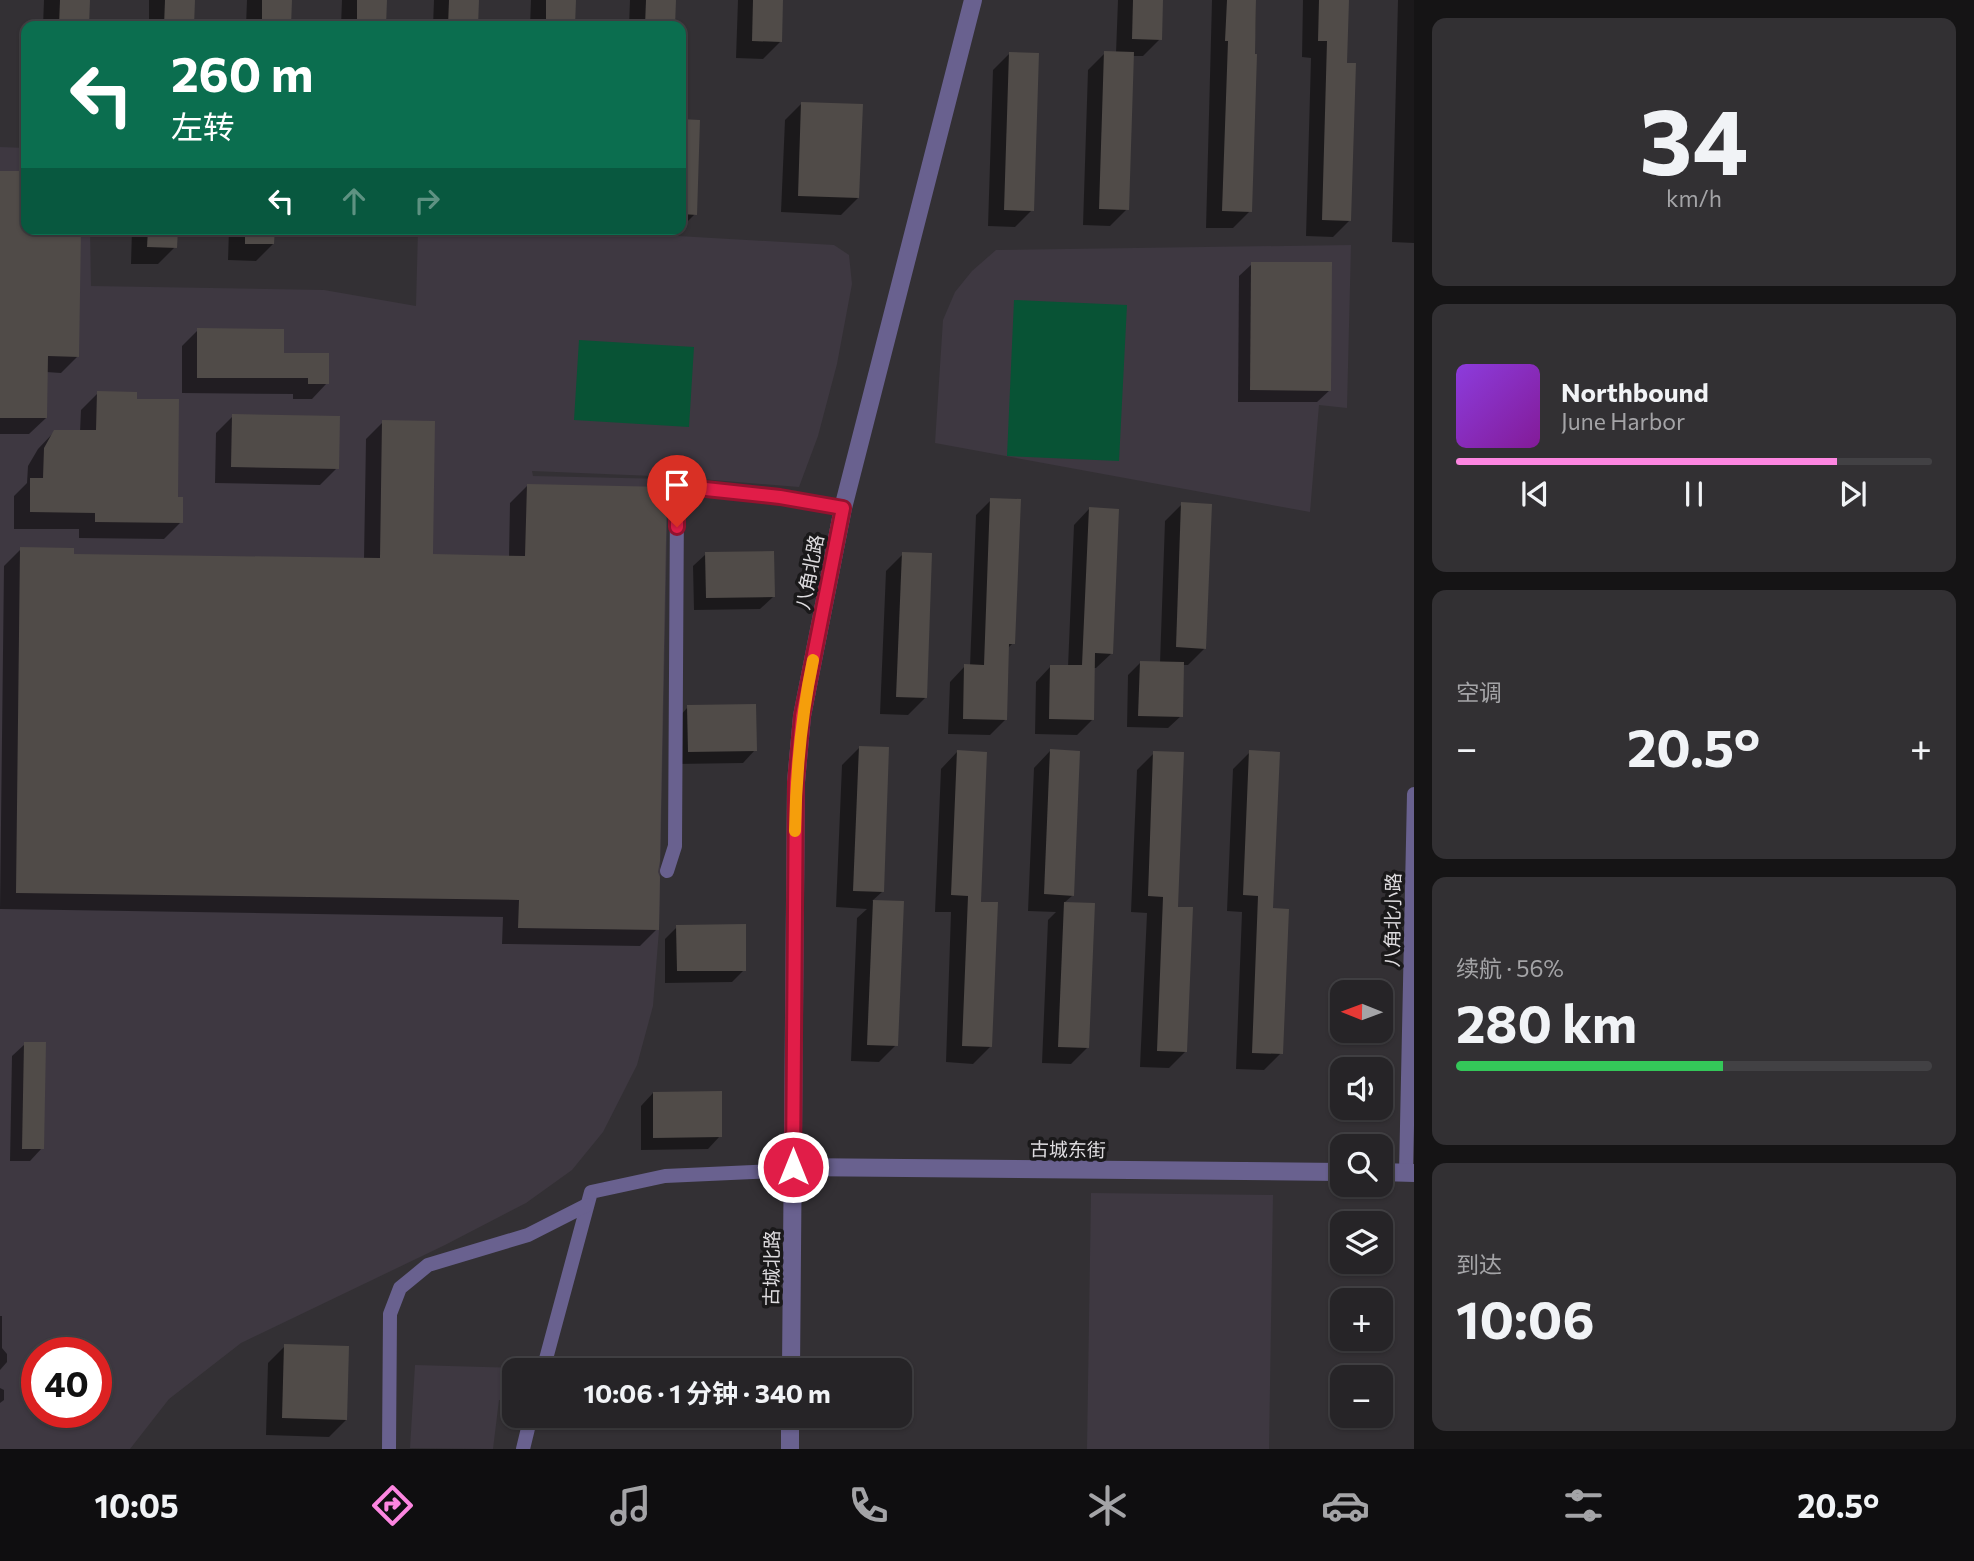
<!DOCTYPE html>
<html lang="zh">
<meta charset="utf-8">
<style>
body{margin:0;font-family:Commissioner,"Noto Sans SC",sans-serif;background:#323033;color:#f1f3f6;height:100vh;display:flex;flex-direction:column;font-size:26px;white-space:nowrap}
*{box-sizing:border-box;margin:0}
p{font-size:23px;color:#a4a4a7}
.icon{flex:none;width:38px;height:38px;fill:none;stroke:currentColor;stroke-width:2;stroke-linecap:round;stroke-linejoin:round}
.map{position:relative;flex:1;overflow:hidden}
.details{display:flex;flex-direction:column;gap:18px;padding:18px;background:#151415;width:560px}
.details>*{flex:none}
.banner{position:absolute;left:21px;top:21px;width:665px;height:214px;border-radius:14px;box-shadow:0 2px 5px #0004,0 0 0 2px #424144;background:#0b6e4f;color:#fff;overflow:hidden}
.needle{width:46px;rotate:271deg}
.tools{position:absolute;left:1330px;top:980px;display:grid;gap:14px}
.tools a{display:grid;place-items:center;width:63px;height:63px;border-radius:14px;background:#262427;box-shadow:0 2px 5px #0004,0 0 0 2px #424144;font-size:35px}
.speed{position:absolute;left:21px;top:1337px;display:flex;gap:14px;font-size:35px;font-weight:700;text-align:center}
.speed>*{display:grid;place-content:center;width:91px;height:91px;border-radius:50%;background:#262427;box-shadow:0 2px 5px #0004,0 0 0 2px #424144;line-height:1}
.speed .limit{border:10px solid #d22;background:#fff;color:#111}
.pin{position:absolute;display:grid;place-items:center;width:60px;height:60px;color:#fff;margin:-72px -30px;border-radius:50% 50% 50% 0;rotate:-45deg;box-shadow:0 0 7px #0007}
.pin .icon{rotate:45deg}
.me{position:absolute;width:77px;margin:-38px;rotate:0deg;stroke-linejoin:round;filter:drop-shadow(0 0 5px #0008)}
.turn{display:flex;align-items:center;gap:24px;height:147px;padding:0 35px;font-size:32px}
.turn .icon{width:91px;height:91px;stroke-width:2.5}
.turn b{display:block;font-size:49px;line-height:60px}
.lanes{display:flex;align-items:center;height:66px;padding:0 35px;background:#0003;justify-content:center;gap:35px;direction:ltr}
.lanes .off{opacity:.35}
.big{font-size:52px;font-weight:700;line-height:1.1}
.details .card{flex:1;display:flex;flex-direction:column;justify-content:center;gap:10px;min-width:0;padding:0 24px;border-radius:14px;background:#323033}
.details .dial{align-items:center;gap:0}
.dial b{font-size:91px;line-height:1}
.song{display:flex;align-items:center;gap:21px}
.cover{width:84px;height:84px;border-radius:10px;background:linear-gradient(135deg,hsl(270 70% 55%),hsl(290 70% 35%))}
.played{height:7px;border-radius:4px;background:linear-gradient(90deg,#fd86e1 80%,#424144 80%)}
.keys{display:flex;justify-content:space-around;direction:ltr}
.heat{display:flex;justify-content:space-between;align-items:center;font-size:38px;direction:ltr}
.charge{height:10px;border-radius:5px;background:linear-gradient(90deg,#34c759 56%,#424144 0)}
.trip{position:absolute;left:502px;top:1358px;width:410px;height:70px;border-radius:14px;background:#262427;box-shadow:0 2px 5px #0004,0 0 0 2px #424144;font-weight:700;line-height:70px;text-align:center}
.dock{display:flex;height:112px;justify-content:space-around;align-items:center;background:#0f0e10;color:#a4a4a7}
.dock .icon{width:49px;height:49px}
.dock .current{color:#fd86e1}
.dock b{font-size:32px;color:#f1f3f6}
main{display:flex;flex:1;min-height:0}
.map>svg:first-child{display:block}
.built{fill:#3e3841;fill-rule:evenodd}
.green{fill:#085335}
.shadow{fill:#0007}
.building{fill:#504b48}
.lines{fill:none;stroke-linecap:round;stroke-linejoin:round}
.minor{stroke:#69618f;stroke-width:14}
.tertiary{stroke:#69618f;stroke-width:18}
.route-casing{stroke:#92132f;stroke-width:18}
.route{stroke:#e11d48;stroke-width:12}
.slow{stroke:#f59e0b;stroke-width:12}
.labels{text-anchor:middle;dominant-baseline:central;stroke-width:7;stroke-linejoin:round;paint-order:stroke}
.street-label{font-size:19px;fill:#dedcdf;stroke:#1a191a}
</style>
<main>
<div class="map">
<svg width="1414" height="1449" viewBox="0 0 1414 1449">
<rect width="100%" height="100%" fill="#333034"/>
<g class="built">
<path d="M0,147L26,148V229H90L91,286L324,290L416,306L418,229H609V232L834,245L849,255L852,284L837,364L818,436L799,487L677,477L532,471L533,476L668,479L659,930L653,1006L637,1065L603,1132L572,1170L526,1203L445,1245L241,1343L169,1399L130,1449H0ZM37,1353H96V1412H37Z"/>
<polygon points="1351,245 1347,408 1319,405 1310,512 935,443 943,320 955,292 972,271 996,250"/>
<polygon points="1091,1193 1273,1195 1269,1449 1087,1449"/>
<polygon points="415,1365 518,1368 514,1370 514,1401 499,1400 493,1449 410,1448"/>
</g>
<g class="green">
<polygon points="1014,300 1127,305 1119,461 1007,456"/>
<polygon points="579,340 694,347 689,427 574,420"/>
</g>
<g class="shadow">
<polygon points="44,0 88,0 87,26 43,26"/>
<polygon points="149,0 193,0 192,26 149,26"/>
<polygon points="247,0 290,0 289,26 246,26"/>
<polygon points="342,0 385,0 385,26 341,26"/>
<polygon points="434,0 477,0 476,26 433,26"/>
<polygon points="531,0 574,0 573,26 530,26"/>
<polygon points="630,0 674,0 673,26 629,26"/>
<polygon points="738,0 781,0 780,42 763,59 736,58"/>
<polygon points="1118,0 1161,0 1160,39 1143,56 1132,56 1127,209 1110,226 1083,225 1088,70 1105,53 1116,53"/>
<polygon points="1212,0 1256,0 1250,211 1233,228 1206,228"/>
<polygon points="1303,0 1347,0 1345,64 1350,220 1333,237 1306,236 1311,58 1302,57"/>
<polygon points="1398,0 1414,0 1414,243 1392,242"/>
<polygon points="1010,53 1032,210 1015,227 988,226 993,70"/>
<polygon points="802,103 858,198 841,215 781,212 785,120"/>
<polygon points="681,121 699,122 695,214 681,228"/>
<polygon points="0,173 26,173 26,229 78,356 61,373 46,372 46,418 29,434 0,434"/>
<polygon points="132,229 176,229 175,247 158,264 131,264"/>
<polygon points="229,229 273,229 273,244 256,261 228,260"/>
<polygon points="637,229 680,229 678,231"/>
<polygon points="1252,264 1330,390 1317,402 1238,402 1239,276"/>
<polygon points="198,330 282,355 327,383 312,399 293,399 293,394 182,393 182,346"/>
<polygon points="98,393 176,498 181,522 164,539 79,538 79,529 14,529 14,496 27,483 28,466 38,449 55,431 80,432 81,410"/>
<polygon points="233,416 337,468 320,485 215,483 216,433"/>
<polygon points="383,422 431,556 509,557 510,503 527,486 658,861 657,929 640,946 502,944 503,917 0,909 4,566 21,549 72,556 364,559 366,439"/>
<polygon points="991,500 1013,643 1007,649 1006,719 990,735 948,734 950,682 965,666 970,666 976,515"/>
<polygon points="1182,504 1205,648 1188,665 1182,665 1181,716 1168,728 1127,727 1128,675 1140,663 1160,663 1165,521"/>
<polygon points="1089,509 1112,653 1096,668 1093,668 1092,720 1077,735 1035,734 1036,682 1051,666 1068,667 1074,525"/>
<polygon points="706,554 773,597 760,609 694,610 693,566"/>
<polygon points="903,554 925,698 908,715 880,714 886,571"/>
<polygon points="688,707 755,750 743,763 676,764 676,720"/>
<polygon points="859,748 882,892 872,901 902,902 896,1045 879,1062 851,1061 857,918 867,909 836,907 842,765"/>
<polygon points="1050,751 1073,895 1064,903 1088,1047 1071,1064 1042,1063 1048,920 1056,912 1028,911 1034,768"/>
<polygon points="957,752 979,903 990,1047 973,1064 946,1062 951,912 935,912 941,769"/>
<polygon points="1250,752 1271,910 1281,1053 1264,1070 1236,1069 1242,912 1227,911 1233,769"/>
<polygon points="1154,753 1176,908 1185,1052 1169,1068 1140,1067 1147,913 1131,912 1137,770"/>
<polygon points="677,927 744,970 732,982 665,983 665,939"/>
<polygon points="25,1044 42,1148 30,1161 10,1161 12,1056"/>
<polygon points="653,1093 720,1136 708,1149 641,1150 641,1106"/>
<polygon points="0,1316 2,1316 2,1348 7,1354 7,1362 0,1370"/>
<polygon points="285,1346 346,1420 329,1437 266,1435 268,1363"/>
<polygon points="0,1388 4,1390 4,1400 0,1403"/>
</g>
<g class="building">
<polygon points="60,0 90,0 89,26 59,26"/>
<polygon points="165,0 195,0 194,26 164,26"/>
<polygon points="262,0 292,0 291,26 262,26"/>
<polygon points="357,0 387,0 386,26 357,26"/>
<polygon points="449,0 479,0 478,26 448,26"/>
<polygon points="546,0 576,0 575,26 546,26"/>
<polygon points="646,0 676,0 675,26 645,26"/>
<polygon points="753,0 783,0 782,42 752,41"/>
<polygon points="1133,0 1163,0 1162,40 1132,39"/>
<polygon points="1227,0 1256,0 1255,54 1257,54 1252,212 1222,211 1228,41 1225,41"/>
<polygon points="1319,0 1349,0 1347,63 1356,63 1351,221 1322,220 1327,41 1318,41"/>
<polygon points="1104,51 1134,52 1129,210 1099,209"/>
<polygon points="1009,52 1039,53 1034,211 1004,210"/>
<polygon points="801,102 863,104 859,198 798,196"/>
<polygon points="681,119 700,120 697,215 681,214"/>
<polygon points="0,171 26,171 26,229 81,229 79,357 48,356 47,418 0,418"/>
<polygon points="148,229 178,229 177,248 147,247"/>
<polygon points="245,229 275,229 274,244 245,244"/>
<polygon points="1251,262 1332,262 1331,391 1250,390"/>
<polygon points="197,328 284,329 284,353 329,353 329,384 308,384 308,378 197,378"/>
<polygon points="97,391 137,392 137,399 179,399 178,497 183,497 183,523 95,522 95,513 30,512 30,478 43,478 44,448 54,430 96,430"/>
<polygon points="232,414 340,416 339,469 231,467"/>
<polygon points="382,420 435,421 433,554 525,556 527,484 667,487 660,861 658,872 660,877 659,930 518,928 519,900 16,893 20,547 74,548 74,554 380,558"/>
<polygon points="990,498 1021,499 1015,644 1009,644 1007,720 963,719 964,664 984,665"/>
<polygon points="1181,502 1212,504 1206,649 1176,647"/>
<polygon points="1089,507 1119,509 1113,654 1095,653 1094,720 1049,719 1050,665 1082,665"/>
<polygon points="774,551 775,597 706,598 705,552"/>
<polygon points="902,552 932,553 927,698 896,697"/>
<polygon points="1140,661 1184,662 1183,717 1138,716"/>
<polygon points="756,704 757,751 688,752 687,705"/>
<polygon points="859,746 889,747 884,892 853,891"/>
<polygon points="1050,749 1080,751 1074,896 1044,894"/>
<polygon points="957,750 987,752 981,902 998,902 992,1047 962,1046 968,896 951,895"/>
<polygon points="1249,750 1280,752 1273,908 1289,909 1283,1054 1252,1053 1258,896 1243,895"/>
<polygon points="1153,751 1184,752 1178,907 1193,907 1187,1052 1157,1051 1163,897 1148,896"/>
<polygon points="873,900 904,901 898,1046 867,1045"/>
<polygon points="1064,902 1095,903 1089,1048 1058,1047"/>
<polygon points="746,924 746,971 677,971 676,925"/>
<polygon points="24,1042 46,1042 44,1149 22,1149"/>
<polygon points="722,1091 722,1137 653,1138 653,1092"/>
<polygon points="284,1344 349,1346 347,1420 282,1418"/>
</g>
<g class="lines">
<g class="minor">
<polyline points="667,871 675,846 677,500 687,487 780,497 843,508"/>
<polyline points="1406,1173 1414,794"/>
<polyline points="543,1370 591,1192 665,1176 774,1171 792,1167"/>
<polyline points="389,1449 390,1314 400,1288 428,1265 528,1235 587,1205"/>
<polyline points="523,1449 531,1416"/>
</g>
<g class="tertiary">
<polyline points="792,1167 1342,1172"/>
<polyline points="1381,1172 1414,1173"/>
<polyline points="791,1370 796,782 802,716 843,508 973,0"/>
<polyline points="790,1449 790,1416"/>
</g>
</g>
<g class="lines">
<defs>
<polyline id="route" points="677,527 677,500 687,487 780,497 843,508 802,716 796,782 793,1167"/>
</defs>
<use href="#route" class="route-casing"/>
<use href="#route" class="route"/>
<path class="slow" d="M795,831C796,773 801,717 813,660"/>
</g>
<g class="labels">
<g class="street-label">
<text transform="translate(809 572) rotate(-79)">八角北路</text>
<text transform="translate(1392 920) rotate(-89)">八角北小路</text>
<text transform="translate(1068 1149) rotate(1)">古城东街</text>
<text transform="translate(771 1268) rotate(-89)">古城北路</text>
</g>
</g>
</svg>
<div class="tools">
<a><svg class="needle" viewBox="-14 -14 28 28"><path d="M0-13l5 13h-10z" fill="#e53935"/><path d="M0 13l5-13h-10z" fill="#a4a4a7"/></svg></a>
<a><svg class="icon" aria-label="sound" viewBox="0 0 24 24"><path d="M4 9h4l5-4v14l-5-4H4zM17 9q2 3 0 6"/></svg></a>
<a><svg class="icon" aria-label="search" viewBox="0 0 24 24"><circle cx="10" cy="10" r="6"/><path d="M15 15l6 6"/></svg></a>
<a><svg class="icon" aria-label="layers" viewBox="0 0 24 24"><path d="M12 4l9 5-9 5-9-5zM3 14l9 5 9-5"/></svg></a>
<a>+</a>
<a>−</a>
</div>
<div class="speed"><div class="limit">40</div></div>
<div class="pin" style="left:677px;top:527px;background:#d93025"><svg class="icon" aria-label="arrive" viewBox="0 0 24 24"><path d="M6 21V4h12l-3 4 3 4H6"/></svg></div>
<svg class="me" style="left:793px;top:1167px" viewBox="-20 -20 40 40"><circle r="17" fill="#e11d48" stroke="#fff" stroke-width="3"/><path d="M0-11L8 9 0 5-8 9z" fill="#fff"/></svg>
<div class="trip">10:06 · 1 分钟 · 340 m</div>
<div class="banner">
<div class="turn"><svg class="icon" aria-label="left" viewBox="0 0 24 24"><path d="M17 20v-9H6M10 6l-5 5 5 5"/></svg><div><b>260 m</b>左转</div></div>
<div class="lanes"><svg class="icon" aria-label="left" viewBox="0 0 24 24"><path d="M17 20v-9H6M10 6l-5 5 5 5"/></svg><svg class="icon off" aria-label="ahead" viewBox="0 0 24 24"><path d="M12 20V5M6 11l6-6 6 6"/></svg><svg class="icon off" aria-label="right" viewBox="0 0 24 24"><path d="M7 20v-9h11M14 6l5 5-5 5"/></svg></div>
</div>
</div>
<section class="details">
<div class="card dial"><b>34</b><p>km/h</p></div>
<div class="card">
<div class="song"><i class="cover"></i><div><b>Northbound</b><p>June Harbor</p></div></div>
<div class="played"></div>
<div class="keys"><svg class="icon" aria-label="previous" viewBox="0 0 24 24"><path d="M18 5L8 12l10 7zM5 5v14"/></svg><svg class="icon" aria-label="pause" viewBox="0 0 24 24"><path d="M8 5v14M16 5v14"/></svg><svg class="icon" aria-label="next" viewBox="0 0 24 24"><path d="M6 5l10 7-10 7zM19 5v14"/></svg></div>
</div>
<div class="card"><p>空调</p>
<div class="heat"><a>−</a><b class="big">20.5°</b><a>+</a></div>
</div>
<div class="card"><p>续航 · 56%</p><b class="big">280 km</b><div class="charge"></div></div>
<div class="card"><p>到达</p><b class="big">10:06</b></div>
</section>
</main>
<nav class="dock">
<b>10:05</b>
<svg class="icon current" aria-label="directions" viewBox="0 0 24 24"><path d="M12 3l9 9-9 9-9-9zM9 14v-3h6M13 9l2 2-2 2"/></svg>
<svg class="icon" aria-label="music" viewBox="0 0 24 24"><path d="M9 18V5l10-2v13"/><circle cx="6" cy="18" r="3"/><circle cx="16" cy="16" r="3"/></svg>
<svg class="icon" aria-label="phone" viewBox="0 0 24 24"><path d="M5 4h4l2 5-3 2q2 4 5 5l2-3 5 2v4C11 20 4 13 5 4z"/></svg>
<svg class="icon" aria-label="climate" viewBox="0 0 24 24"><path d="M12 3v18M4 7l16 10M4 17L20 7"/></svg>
<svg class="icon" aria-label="car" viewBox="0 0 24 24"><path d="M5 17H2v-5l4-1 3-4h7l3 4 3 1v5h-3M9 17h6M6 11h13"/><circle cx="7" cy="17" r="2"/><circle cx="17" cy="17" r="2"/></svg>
<svg class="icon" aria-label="filters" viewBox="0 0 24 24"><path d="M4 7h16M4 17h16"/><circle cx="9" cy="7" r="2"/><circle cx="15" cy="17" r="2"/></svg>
<b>20.5°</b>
</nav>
